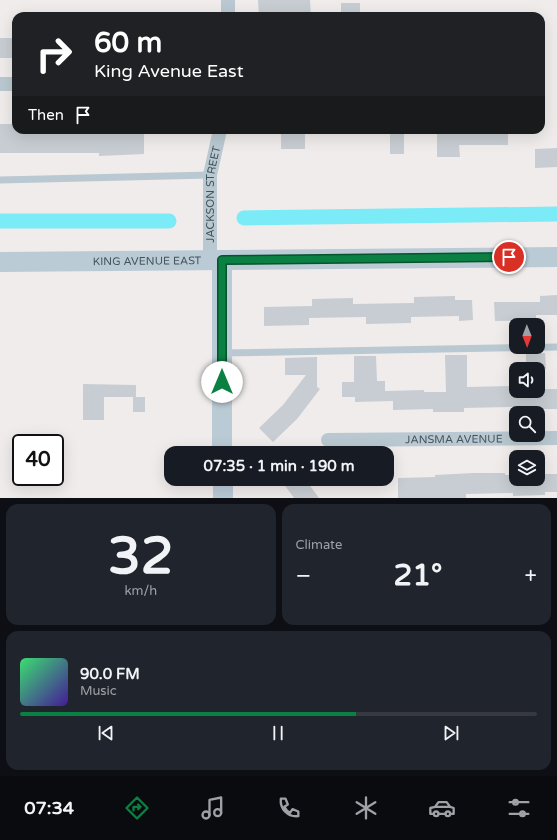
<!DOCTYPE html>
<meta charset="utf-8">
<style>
body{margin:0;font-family:"Varela Round",sans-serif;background:#20242c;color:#f1f3f6;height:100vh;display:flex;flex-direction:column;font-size:15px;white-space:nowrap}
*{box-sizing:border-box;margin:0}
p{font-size:13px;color:#9ea1a6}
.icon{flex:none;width:22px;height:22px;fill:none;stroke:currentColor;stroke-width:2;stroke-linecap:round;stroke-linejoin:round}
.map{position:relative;height:498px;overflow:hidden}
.side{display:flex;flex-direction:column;gap:6px;padding:6px;background:#0d0f14;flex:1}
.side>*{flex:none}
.hud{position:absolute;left:12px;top:12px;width:533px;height:122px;border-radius:12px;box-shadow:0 4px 16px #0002;background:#202124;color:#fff;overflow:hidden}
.needle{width:26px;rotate:179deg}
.buttons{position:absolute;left:509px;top:318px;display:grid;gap:8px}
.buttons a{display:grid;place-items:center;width:36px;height:36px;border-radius:8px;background:#171b24;box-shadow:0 4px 16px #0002;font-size:20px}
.speed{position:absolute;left:12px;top:434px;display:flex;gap:8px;font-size:20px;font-weight:700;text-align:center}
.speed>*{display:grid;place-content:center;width:52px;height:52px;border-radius:50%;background:#171b24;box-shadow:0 4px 16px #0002;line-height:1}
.speed .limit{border:2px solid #111;border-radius:6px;background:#fff;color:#111}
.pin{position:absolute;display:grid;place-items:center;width:34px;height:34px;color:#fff;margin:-17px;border:2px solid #fff;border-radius:50%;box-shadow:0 1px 4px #0007}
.me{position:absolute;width:44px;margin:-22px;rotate:0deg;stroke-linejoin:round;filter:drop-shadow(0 0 3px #0008)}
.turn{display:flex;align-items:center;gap:14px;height:84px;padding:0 16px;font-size:18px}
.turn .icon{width:52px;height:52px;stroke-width:2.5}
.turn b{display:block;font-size:28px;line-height:34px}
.then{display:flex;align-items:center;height:38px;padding:0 16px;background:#0003;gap:8px;font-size:15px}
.big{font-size:30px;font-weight:700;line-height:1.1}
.side .tile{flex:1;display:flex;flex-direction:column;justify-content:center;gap:6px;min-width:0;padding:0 14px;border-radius:12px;background:#20242c}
.side .dial{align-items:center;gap:0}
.dial b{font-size:52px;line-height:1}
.song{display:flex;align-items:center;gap:12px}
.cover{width:48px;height:48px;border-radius:6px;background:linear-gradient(135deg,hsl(140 70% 55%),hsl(260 70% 35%))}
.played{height:4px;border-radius:2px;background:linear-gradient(90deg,#0b8043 65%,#363941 65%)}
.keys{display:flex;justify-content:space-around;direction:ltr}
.heat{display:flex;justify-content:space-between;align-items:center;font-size:22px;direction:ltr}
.side .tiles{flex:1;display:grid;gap:6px;grid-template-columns:1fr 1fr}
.tile:last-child{grid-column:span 2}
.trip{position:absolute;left:164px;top:446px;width:230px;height:40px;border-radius:12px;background:#171b24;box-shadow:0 4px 16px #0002;font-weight:700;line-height:40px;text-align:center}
.menu{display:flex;height:64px;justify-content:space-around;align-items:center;background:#090b0e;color:#9ea1a6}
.menu .icon{width:28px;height:28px}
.menu .active{color:#0b8043}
.menu b{font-size:18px;color:#f1f3f6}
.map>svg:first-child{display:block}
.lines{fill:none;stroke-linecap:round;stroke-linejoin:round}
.canal{stroke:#7bebf7;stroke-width:15}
.building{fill:#c7cdd2}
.lane{stroke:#bac9d1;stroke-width:7}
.street{stroke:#bac9d1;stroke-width:14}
.secondary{stroke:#bacbd6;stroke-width:20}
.route-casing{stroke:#07532c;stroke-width:10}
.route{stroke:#0b8043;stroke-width:7}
.labels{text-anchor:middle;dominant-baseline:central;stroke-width:3.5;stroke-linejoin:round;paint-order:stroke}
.street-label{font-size:11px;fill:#42535c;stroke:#fff}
</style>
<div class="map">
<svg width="557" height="498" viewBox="0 0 557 498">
<rect width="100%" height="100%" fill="#f0ecec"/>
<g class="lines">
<g class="canal">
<polyline points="244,218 557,214"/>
<polyline points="0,221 169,221"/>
</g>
</g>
<g class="building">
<polygon points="258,0 310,0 311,16 259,16"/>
<rect x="341" y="3" width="19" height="13"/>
<rect x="0" y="38" width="16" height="20"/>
<polygon points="0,124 16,124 16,130 144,130 144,154 99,156 99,153 0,153"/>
<rect x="281" y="130" width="24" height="19"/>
<rect x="390" y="130" width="14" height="24"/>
<polygon points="437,130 508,130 508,145 459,145 460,157 437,157"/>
<polygon points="557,148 557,167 535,168 535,149"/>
<polygon points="557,295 557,315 536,315 536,320 495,321 494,302 540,302 540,296"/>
<polygon points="455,296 455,300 472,300 473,320 459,321 459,316 411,317 411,323 366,324 366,317 309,318 309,325 264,326 264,307 312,306 312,299 353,298 353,304 414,303 414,297"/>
<polygon points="545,353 546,369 526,369 526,354"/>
<polygon points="445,355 467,355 467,387 516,386 516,391 538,391 538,389 557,389 557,409 512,409 512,407 464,408 464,412 433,412 433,409 393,410 393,401 355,402 355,397 342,397 342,382 354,382 354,356 376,356 377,381 385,381 385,391 424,390 424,392 446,392"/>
<polygon points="317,357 317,387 320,389 297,419 273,442 259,428 283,405 306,375 285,375 285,358"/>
<polygon points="83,384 136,385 136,397 104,397 104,420 83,420"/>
<rect x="133" y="397" width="12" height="15"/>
<polygon points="473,473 505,473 505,475 516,475 516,479 538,479 538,474 557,474 557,492 545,492 545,495 513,496 513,493 466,494 466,498 398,498 398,478 435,477 435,475"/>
<polygon points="280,479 305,479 319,498 294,498"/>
</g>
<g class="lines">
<g class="lane">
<polyline points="0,180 210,175"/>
<polyline points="223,353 557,347"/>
</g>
<g class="street">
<polyline points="228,0 228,16"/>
<polyline points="0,84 16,84"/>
<path id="s1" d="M210,259V175L220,130"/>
<path id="s2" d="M328,440L557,438"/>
</g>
<g class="secondary">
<polyline points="222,260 222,453"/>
<path id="s3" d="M0,262L557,257"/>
<polyline points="223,479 223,498"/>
</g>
</g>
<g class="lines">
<defs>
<polyline id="route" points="222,382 222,260 509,257"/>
</defs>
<use href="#route" class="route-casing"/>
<use href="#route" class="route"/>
</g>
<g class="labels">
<g class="street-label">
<text stroke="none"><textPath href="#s1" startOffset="65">JACKSON STREET</textPath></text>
<text stroke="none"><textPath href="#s3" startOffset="147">KING AVENUE EAST</textPath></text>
<text stroke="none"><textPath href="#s2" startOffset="126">JANSMA AVENUE</textPath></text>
</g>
</g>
</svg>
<div class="buttons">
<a><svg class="needle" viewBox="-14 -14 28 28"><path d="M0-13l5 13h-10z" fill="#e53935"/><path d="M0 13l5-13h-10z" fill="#9ea1a6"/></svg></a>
<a><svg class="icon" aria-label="sound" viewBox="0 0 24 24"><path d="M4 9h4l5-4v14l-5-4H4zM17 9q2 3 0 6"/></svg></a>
<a><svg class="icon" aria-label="search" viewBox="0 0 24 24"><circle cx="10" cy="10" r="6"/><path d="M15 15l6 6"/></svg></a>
<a><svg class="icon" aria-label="layers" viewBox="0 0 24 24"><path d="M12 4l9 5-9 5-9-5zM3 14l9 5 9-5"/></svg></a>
</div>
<div class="speed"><div class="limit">40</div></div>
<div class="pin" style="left:509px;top:257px;background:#d93025"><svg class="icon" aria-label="arrive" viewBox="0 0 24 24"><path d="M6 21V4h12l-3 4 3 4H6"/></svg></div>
<svg class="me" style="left:222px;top:382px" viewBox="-20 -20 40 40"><circle r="19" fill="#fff"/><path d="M0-13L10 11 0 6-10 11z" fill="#0b8043"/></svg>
<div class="trip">07:35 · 1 min · 190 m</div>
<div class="hud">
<div class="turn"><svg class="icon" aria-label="right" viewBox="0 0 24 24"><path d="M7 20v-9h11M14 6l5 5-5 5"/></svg><div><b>60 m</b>King Avenue East</div></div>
<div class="then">Then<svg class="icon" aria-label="arrive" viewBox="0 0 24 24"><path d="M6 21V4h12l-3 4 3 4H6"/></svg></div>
</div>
</div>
<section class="side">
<div class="tiles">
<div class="tile dial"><b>32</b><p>km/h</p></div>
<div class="tile"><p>Climate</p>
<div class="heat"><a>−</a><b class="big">21°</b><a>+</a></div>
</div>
<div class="tile">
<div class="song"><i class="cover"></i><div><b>90.0 FM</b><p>Music</p></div></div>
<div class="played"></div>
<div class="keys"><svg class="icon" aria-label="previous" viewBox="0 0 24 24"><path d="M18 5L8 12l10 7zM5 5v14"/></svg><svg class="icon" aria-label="pause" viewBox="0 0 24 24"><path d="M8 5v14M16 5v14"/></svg><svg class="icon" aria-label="next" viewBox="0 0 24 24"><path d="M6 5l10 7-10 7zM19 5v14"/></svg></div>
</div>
</div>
</section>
<nav class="menu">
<b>07:34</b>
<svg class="icon active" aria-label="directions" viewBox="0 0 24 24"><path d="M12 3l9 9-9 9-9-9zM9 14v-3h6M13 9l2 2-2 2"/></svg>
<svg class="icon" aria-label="music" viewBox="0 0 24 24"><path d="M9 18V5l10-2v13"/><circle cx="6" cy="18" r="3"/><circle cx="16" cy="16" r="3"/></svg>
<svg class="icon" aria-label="phone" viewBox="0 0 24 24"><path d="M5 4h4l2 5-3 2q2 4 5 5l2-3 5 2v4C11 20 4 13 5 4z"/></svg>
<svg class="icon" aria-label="climate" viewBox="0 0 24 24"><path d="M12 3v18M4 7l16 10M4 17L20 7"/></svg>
<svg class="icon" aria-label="car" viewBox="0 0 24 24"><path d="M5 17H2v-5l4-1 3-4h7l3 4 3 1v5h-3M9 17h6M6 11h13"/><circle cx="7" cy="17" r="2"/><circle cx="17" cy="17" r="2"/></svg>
<svg class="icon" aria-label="filters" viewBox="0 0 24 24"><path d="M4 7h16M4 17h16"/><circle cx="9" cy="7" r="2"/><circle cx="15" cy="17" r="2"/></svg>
</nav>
